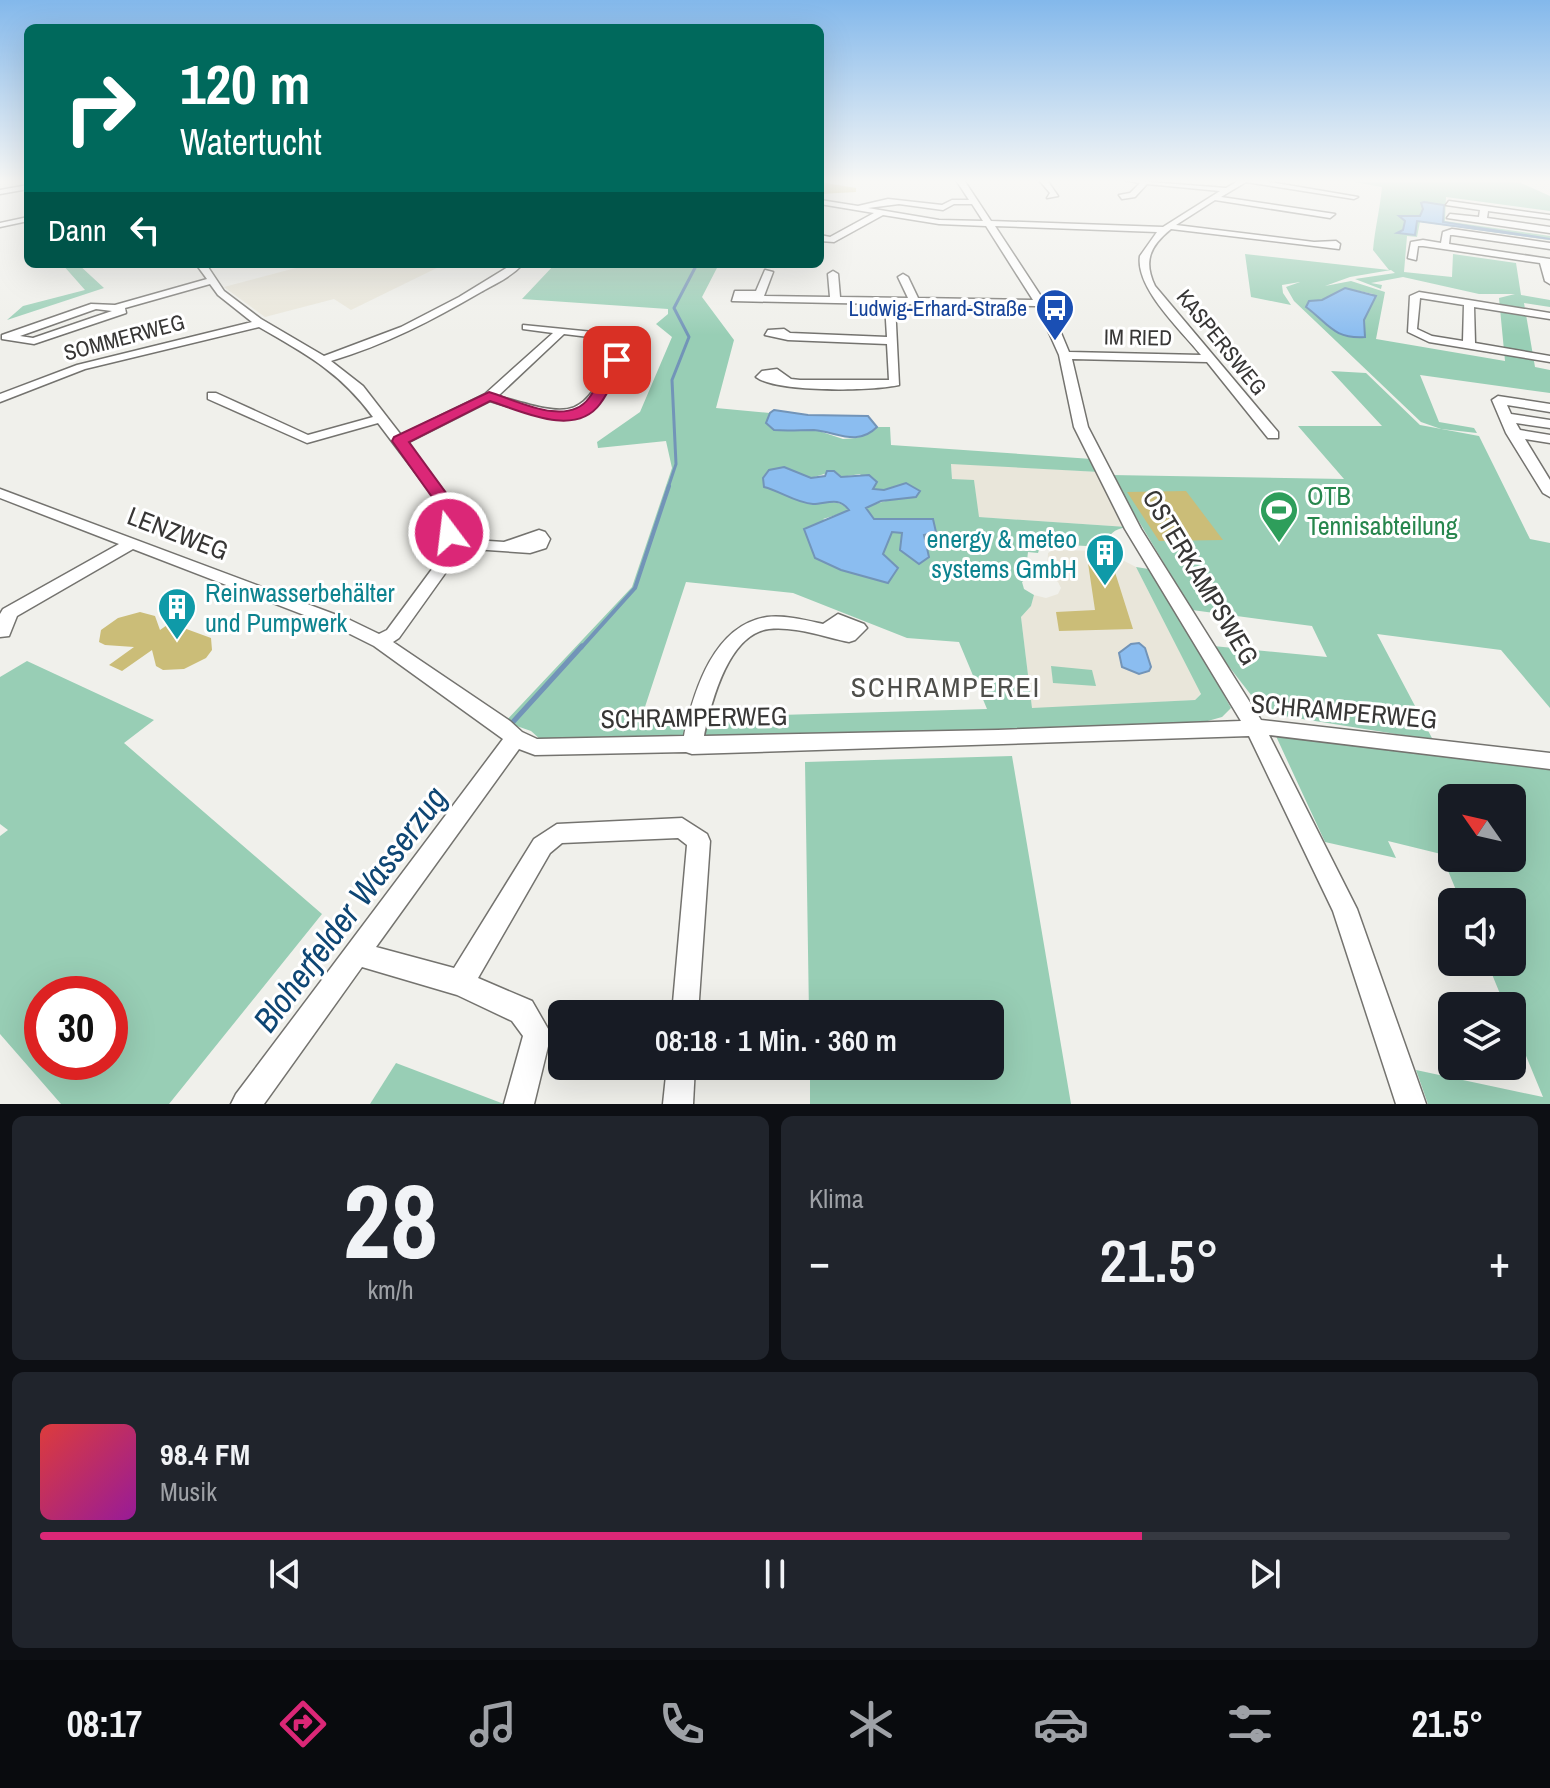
<!DOCTYPE html>
<html lang="de">
<meta charset="utf-8">
<style>
body{margin:0;font-family:"Archivo Narrow",sans-serif;background:#20242c;color:#f1f3f6;height:100vh;display:flex;flex-direction:column;font-size:30px;white-space:nowrap}
*{box-sizing:border-box;margin:0}
p{font-size:26px;color:#9ea1a6}
.icon{flex:none;width:44px;height:44px;fill:none;stroke:currentColor;stroke-width:2;stroke-linecap:round;stroke-linejoin:round}
.map{position:relative;height:1104px;overflow:hidden}
.drawer{display:flex;flex-direction:column;gap:12px;padding:12px;background:#0d0f14;flex:1}
.drawer>*{flex:none}
.guide{position:absolute;left:24px;top:24px;width:800px;height:244px;border-radius:12px;box-shadow:0 8px 32px #0002;background:#00695c;color:#fff;overflow:hidden}
.needle{width:52px;rotate:304deg}
.tools{position:absolute;left:1438px;top:784px;display:grid;gap:16px}
.tools a{display:grid;place-items:center;width:88px;height:88px;border-radius:12px;background:#171b24;box-shadow:0 8px 32px #0002;font-size:40px}
.speed{position:absolute;left:24px;top:976px;display:flex;gap:16px;font-size:40px;font-weight:700;text-align:center}
.speed>*{display:grid;place-content:center;width:104px;height:104px;border-radius:50%;background:#171b24;box-shadow:0 8px 32px #0002;line-height:1}
.speed .limit{border:12px solid #d22;background:#fff;color:#111}
.pin{position:absolute;display:grid;place-items:center;width:68px;height:68px;color:#fff;margin:-34px;border-radius:16px;box-shadow:0 4px 12px #0006}
.me{position:absolute;width:88px;margin:-44px;rotate:345deg;stroke-linejoin:round;filter:drop-shadow(0 0 6px #0008)}
.turn{display:flex;align-items:center;gap:28px;height:168px;padding:0 24px;font-size:36px}
.turn .icon{width:104px;height:104px;stroke-width:2.5}
.turn b{display:block;font-size:56px;line-height:68px}
.then{display:flex;align-items:center;height:76px;padding:0 24px;background:#0003;gap:16px;font-size:30px}
.big{font-size:60px;font-weight:600;line-height:1.1}
.drawer .card{flex:1;display:flex;flex-direction:column;justify-content:center;gap:12px;min-width:0;padding:0 28px;border-radius:12px;background:#20242c}
.drawer .dial{align-items:center;gap:0}
.dial b{font-size:104px;line-height:1}
.song{display:flex;align-items:center;gap:24px}
.cover{width:96px;height:96px;border-radius:12px;background:linear-gradient(135deg,hsl(0 70% 55%),hsl(300 70% 35%))}
.played{height:8px;border-radius:4px;background:linear-gradient(90deg,#db2777 75%,#363941 75%)}
.keys{display:flex;justify-content:space-around;direction:ltr}
.heat{display:flex;justify-content:space-between;align-items:center;font-size:44px;direction:ltr}
.drawer .tiles{flex:1;display:grid;gap:12px;grid-template-columns:1fr 1fr}
.card:last-child{grid-column:span 2}
.trip{position:absolute;left:548px;top:1000px;width:456px;height:80px;border-radius:12px;background:#171b24;box-shadow:0 8px 32px #0002;font-weight:600;line-height:80px;text-align:center}
.dock{display:flex;height:128px;justify-content:space-around;align-items:center;background:#090b0e;color:#9ea1a6}
.dock .icon{width:56px;height:56px}
.dock .on{color:#db2777}
.dock b{font-size:36px;color:#f1f3f6}
.map>svg:first-child{display:block}
.built{fill:#e9e6da}
.green{fill:#98ceb5;fill-rule:evenodd}
.water{fill:#8bbdf0;stroke:#7294b8;stroke-width:2}
.lines{fill:none;stroke-linecap:round;stroke-linejoin:round}
.stream-far2{stroke:#7294b8;stroke-width:3}
.stream-far1{stroke:#7294b8;stroke-width:4}
.stream{stroke:#7294b8;stroke-width:5}
.building{fill:#cbbd78}
.minor-casing{stroke:#74736f;stroke-width:3}
.minor{fill:#fff;fill-rule:evenodd}
.route{fill:#db2777;stroke:#8e194d;stroke-width:2}
.labels{text-anchor:middle;dominant-baseline:central;stroke-width:6;stroke-linejoin:round;paint-order:stroke}
.far-transit-label{font-size:22px;fill:#164399;stroke:#fff;text-anchor:end}
.far-street-label{font-size:22px;fill:#373635;stroke:#fff}
.leisure-label{font-size:26px;fill:#27864d;stroke:#fff;text-anchor:start}
.street-label{font-size:26px;fill:#373635;stroke:#fff}
.culture-label{font-size:26px;fill:#0d838f;stroke:#fff;text-anchor:end}
.neighbourhood-label{font-size:28px;letter-spacing:2px;fill:#4f4f4b;stroke:#fff}
.near-water-label{font-size:34px;font-style:italic;fill:#0e4674;stroke:#fff}
</style>
<div class="map">
<svg width="1550" height="1104" viewBox="0 0 1550 1104">
<rect width="100%" height="100%" fill="#f0f0eb"/>
<g class="built">
<polygon points="311,264 445,264 351,310 334,299 265,317 224,287"/>
<polygon points="951,463 1099,472 1127,527 978,517 974,481 952,479"/>
<polygon points="1053,550 1105,551 1136,567 1201,693 1195,700 1032,709 1021,617 1031,606 1034,595 1046,598 1058,594 1061,588 1058,582 1047,573 1048,553"/>
</g>
<g class="green">
<path d="M1343,180H1501L1521,183L1550,196V211L1446,197L1445,221L1550,236V240L1420,222L1417,237L1407,236L1404,272L1452,277L1453,254L1516,263L1521,295L1550,300V307L1524,303L1535,367L1550,370V393L1420,375L1439,422L1474,428L1477,433L1441,429L1421,422L1294,301L1286,287L1300,282L1282,285L1283,293L1291,305L1251,297L1245,254L1389,270L1373,250C1375,228 1380,209 1382,187ZM1391,270L1395,273L1355,279L1381,289L1382,285L1371,283L1403,277L1479,294H1515L1499,298L1505,361L1376,339L1385,292L1351,281L1325,286L1350,277ZM1345,288L1373,294L1363,320L1365,337C1333,339 1329,324 1306,307L1310,301L1322,300Z"/>
<polygon points="62,264 78,264 104,288 7,320 23,306 85,290"/>
<path d="M555,264H719L702,297L734,340L716,408L770,413L766,423L774,430H816L843,439L857,438L877,427H890L891,445L1092,459L1099,472L951,464L952,479L974,480L979,517L1127,527C1114,529 1108,534 1105,547L1030,543V548L1039,550L1038,553L1028,552L1026,569L1036,571L1022,582L1024,589L1034,595L1031,606L1021,617L1032,708L1195,700L1201,694L1136,567L1155,570L1231,708L1222,717L1204,722L1005,732L541,740L531,731L505,722L632,587L672,468L666,441L598,448L597,442L640,412L672,337L656,324L668,314V309L522,299ZM785,467L811,478L834,471L841,477L860,474L871,489L884,490L906,483L920,491L865,507L874,519L924,534L891,532L883,554L823,519L849,511C835,492 807,511 783,492ZM686,582L793,593L907,638L959,642L987,709L641,719Z"/>
<polygon points="1331,371 1366,373 1420,425 1479,436 1530,539 1550,543 1550,708 1501,650 1377,634 1433,740 1265,713 1213,646 1327,657 1312,626 1192,610 1111,475 1344,479 1298,426 1382,426"/>
<path d="M27,661L154,720L124,743L322,914L169,1104H61L0,1034V836L8,830L0,824V677ZM42,994H110V1062H42Z"/>
<polygon points="1051,666 1092,670 1096,686 1053,683"/>
<path d="M1275,734L1550,768V1104H1428L1416,1070L1543,1097L1512,1022V1006H1505L1487,962H1512V902H1461L1441,854L1388,841L1396,858L1325,842ZM1452,798H1512V858H1452Z"/>
<polygon points="1012,756 1071,1104 810,1104 810,1066 990,1066 990,1014 809,1014 805,762"/>
<polygon points="396,1063 504,1104 370,1104"/>
</g>
<g class="water">
<polygon points="1424,202 1444,205 1443,222 1550,239 1417,221 1415,235 1397,233 1403,230 1405,221 1399,216 1420,216 1423,209 1421,203"/>
<path d="M1345,288L1376,296L1364,320L1365,337C1333,339 1329,324 1306,307L1309,301L1322,300Z"/>
<path d="M774,410L808,415L868,416L877,427C857,447 837,432 814,430C801,430 787,431 774,430L766,423L770,413Z"/>
<path d="M784,467L811,478L825,476L827,471H834L841,477L869,475L877,482L873,489L884,490L906,483L920,491L916,497L881,501L866,508L874,519H933L936,532L924,535L929,557L919,564L900,550L902,533L892,532L883,554L898,568L888,583L841,570L815,558L804,529L849,510C838,496 827,504 813,504C796,503 780,491 764,487L763,478L769,470Z"/>
<polygon points="1139,643 1145,648 1151,667 1149,671 1139,674 1122,667 1119,653 1131,644"/>
</g>
<g class="lines">
<polyline class="stream-far2" points="668,488 676,464 672,380 689,337 674,308 697,264"/>
<polyline class="stream-far1" points="581,648 635,588 669,486"/>
<polyline class="stream" points="512,723 582,646"/>
</g>
<g class="building">
<polygon points="820,182 856,188 856,192 820,194"/>
<polygon points="1186,491 1223,540 1159,541 1127,492"/>
<polygon points="1088,563 1114,569 1133,629 1059,631 1056,612 1095,610"/>
<polygon points="140,612 155,616 160,630 170,623 211,638 212,650 206,658 184,669 163,670 156,666 152,650 122,671 109,665 134,647 105,645 99,642 101,630 118,618"/>
</g>
<g class="lines">
<defs>
<g id="minor">
<path d="M956,180H964L991,221L1163,227L1220,191L1147,184L1135,197L1122,199L1119,195L1130,193L1140,183L1124,180L1226,188L1240,180H1258L1358,197L1354,199L1246,182L1221,197L1335,214L1330,218L1215,200L1176,225L1314,242L1336,241L1340,244L1339,249L1171,229C1150,246 1143,261 1155,286L1278,432V438H1268L1207,362L1072,359L1088,427L1141,529L1261,720L1550,753V769L1269,735L1357,909L1426,1104H1396L1333,911L1249,736L692,754L686,752L535,755L519,749L376,947L454,968L534,839L557,824L682,818L707,834L710,841L698,1014H672L687,845L678,838L562,843L550,853L478,978L532,1001L551,1034L534,1104H504L523,1036L512,1021L457,995L362,967L264,1104H231L236,1094L503,739L374,646L338,628L133,549L17,616L9,636L0,637V614L3,609L119,544L0,498V489L350,620L379,634L387,630L438,561L443,543L434,497L378,423L307,443L208,399V393H216L308,435L373,417C340,372 306,354 259,327L85,369L0,402V394L77,365L252,322L218,295L210,284L125,308L126,313L34,344L2,339V335L91,304L115,305L207,279L196,264H206L224,291L261,319L324,356L401,327L459,297L513,264H523C511,277 495,284 481,292C433,320 385,345 331,361L363,386L401,435L485,394L553,333L523,329V325L633,336L634,338C588,426 587,431 490,401L407,443L448,497L458,539L504,542L539,530L545,532L550,539L546,548L530,553L458,548L454,561L399,638L393,642L510,721L522,732L537,739L684,736C694,690 714,625 767,617C785,615 805,620 823,624L838,614L864,624L867,628L855,640L849,642C824,637 795,626 769,629C728,634 711,703 704,736L998,730L1241,721L1125,529L1074,427L1059,355L1037,306L895,304L899,385C873,391 777,393 756,377L762,371L777,369L791,379L800,380H889L887,344L788,340L765,335L768,330L784,329L790,333L887,337L885,304L732,301L735,291H756L765,270L773,272L764,296L830,297L828,274L833,271L838,274L840,297L908,298L898,277L903,274L908,277L918,298L1033,300L986,226L939,224L883,215L834,242L820,241V235L830,237L874,213L820,204V200L858,206L888,199L942,205L952,200H969ZM899,204L943,210L954,204H972L983,221L939,220L868,208ZM995,226L1157,232L1140,256C1135,288 1182,331 1201,355L1069,352L1054,316ZM96,309L112,311L33,338L20,336ZM564,334L622,341C580,417 583,421 498,396Z"/>
<polygon points="1039,180 1047,180 1058,196 1047,198 1050,193"/>
<polygon points="28,185 28,189 0,194 0,190"/>
<polygon points="1449,201 1550,215 1550,219 1488,211 1487,218 1550,227 1550,233 1447,218 1450,214 1479,217 1480,210 1446,205"/>
<polygon points="28,217 28,221 0,227 0,223"/>
<polygon points="1452,229 1550,243 1550,249 1453,235 1450,235 1449,244 1550,259 1550,284 1545,281 1540,263 1423,246 1418,246 1416,260 1408,258 1411,242 1423,240 1441,243 1443,232"/>
<path d="M1419,292L1550,313V319L1474,307L1475,343L1550,356V362L1429,342L1408,332L1410,296ZM1420,298L1464,305L1463,341L1432,336L1417,329Z"/>
<polygon points="1498,396 1550,404 1550,412 1507,405 1511,414 1550,420 1550,428 1516,423 1520,430 1550,435 1550,443 1525,439 1550,480 1550,497 1543,493 1506,433 1492,400"/>
<polygon points="667,1066 695,1066 693,1104 663,1104"/>
</g>
</defs>
<use href="#minor" class="minor-casing"/>
<use href="#minor" class="minor"/>
</g>
<linearGradient id="sky" x2="0" y2="1"><stop stop-color="#83b8eb"/><stop offset="0.54" stop-color="#f8f8f6"/><stop offset="1" stop-color="#f8f8f6" stop-opacity="0"/></linearGradient>
<rect width="1550" height="335" fill="url(#sky)"/>
<path class="route" d="M617,356L624,360C616,374 610,391 600,404C575,438 521,411 490,401L409,442L449,497L458,533L456,537H443L432,497L392,441L394,437L489,392C516,400 567,428 589,398C597,387 604,372 610,360Z"/>
<defs>
<symbol id="bus-pin" viewBox="-11 -11 22 30"><path d="M0 17L-7.5 6A9.5 9.5 0 1 1 7.5 6Z" fill="#1a4fb4" stroke="#fff"/><path d="M-5-6H5V4H4V6H2V4H-2V6H-4V4H-5ZM-3.5-4V0h7V-4ZM-3.5 1.2v1.5H-2V1.2ZM2 1.2v1.5H3.5V1.2Z" fill="#fff"/></symbol>
<symbol id="stadium-pin" viewBox="-11 -11 22 30"><path d="M0 17L-7.5 6A9.5 9.5 0 1 1 7.5 6Z" fill="#2e9e5b" stroke="#fff"/><path d="M0-5a6.5 5 0 1 0 0 10a6.5 5 0 1 0 0-10ZM-3.5-1.8h7v3.6h-7Z" fill="#fff"/></symbol>
<symbol id="building-pin" viewBox="-11 -11 22 30"><path d="M0 17L-7.5 6A9.5 9.5 0 1 1 7.5 6Z" fill="#0f9aa8" stroke="#fff"/><path d="M-4-6H4V6H1V3H-1V6H-4ZM-2.5-4.3h1.7v1.8h-1.7ZM.8-4.3h1.7v1.8H.8ZM-2.5-1h1.7V.8h-1.7ZM.8-1h1.7V.8H.8Z" fill="#fff"/></symbol>
</defs>
<g fill-rule="evenodd">
<use href="#bus-pin" x="1033" y="286" width="44" height="60"/>
<use href="#stadium-pin" x="1257" y="488" width="44" height="60"/>
<use href="#building-pin" x="1083" y="531" width="44" height="60"/>
<use href="#building-pin" x="155" y="585" width="44" height="60"/>
</g>
<g class="labels">
<g class="far-transit-label">
<text x="1027" y="308">Ludwig-Erhard-Straße</text>
</g>
<g class="far-street-label">
<text transform="translate(124 337) rotate(-15)">SOMMERWEG</text>
<text transform="translate(1138 337) rotate(1)">IM RIED</text>
<text transform="translate(1222 342) rotate(51)">KASPERSWEG</text>
</g>
<g class="leisure-label">
<text x="1307" y="495">OTB<tspan x="1307" dy="30">Tennisabteilung</tspan></text>
</g>
<g class="street-label">
<text transform="translate(178 533) rotate(21)">LENZWEG</text>
<text transform="translate(1201 577) rotate(59)">OSTERKAMPSWEG</text>
<text transform="translate(1344 711) rotate(5)">SCHRAMPERWEG</text>
<text transform="translate(694 717) rotate(-1)">SCHRAMPERWEG</text>
</g>
<g class="culture-label">
<text x="1077" y="538">energy &amp; meteo<tspan x="1077" dy="30">systems GmbH</tspan></text>
<text x="205" y="592" text-anchor="start">Reinwasserbehälter<tspan x="205" dy="30">und Pumpwerk</tspan></text>
</g>
<g class="neighbourhood-label">
<text x="946" y="687">SCHRAMPEREI</text>
</g>
<g class="near-water-label">
<text transform="translate(350 909) rotate(-53)">Bloherfelder Wasserzug</text>
</g>
</g>
</svg>
<div class="tools">
<a><svg class="needle" viewBox="-14 -14 28 28"><path d="M0-13l5 13h-10z" fill="#e53935"/><path d="M0 13l5-13h-10z" fill="#9ea1a6"/></svg></a>
<a><svg class="icon" aria-label="sound" viewBox="0 0 24 24"><path d="M4 9h4l5-4v14l-5-4H4zM17 9q2 3 0 6"/></svg></a>
<a><svg class="icon" aria-label="layers" viewBox="0 0 24 24"><path d="M12 4l9 5-9 5-9-5zM3 14l9 5 9-5"/></svg></a>
</div>
<div class="speed"><div class="limit">30</div></div>
<div class="pin" style="left:617px;top:360px;background:#d93025"><svg class="icon" aria-label="arrive" viewBox="0 0 24 24"><path d="M6 21V4h12l-3 4 3 4H6"/></svg></div>
<svg class="me" style="left:449px;top:533px" viewBox="-20 -20 40 40"><circle r="17" fill="#db2777" stroke="#fff" stroke-width="3"/><path d="M0-11L8 9 0 5-8 9z" fill="#fff"/></svg>
<div class="trip">08:18 · 1 Min. · 360 m</div>
<div class="guide">
<div class="turn"><svg class="icon" aria-label="right" viewBox="0 0 24 24"><path d="M7 20v-9h11M14 6l5 5-5 5"/></svg><div><b>120 m</b>Watertucht</div></div>
<div class="then">Dann<svg class="icon" aria-label="left" viewBox="0 0 24 24"><path d="M17 20v-9H6M10 6l-5 5 5 5"/></svg></div>
</div>
</div>
<section class="drawer">
<div class="tiles">
<div class="card dial"><b>28</b><p>km/h</p></div>
<div class="card"><p>Klima</p>
<div class="heat"><a>−</a><b class="big">21.5°</b><a>+</a></div>
</div>
<div class="card">
<div class="song"><i class="cover"></i><div><b>98.4 FM</b><p>Musik</p></div></div>
<div class="played"></div>
<div class="keys"><svg class="icon" aria-label="previous" viewBox="0 0 24 24"><path d="M18 5L8 12l10 7zM5 5v14"/></svg><svg class="icon" aria-label="pause" viewBox="0 0 24 24"><path d="M8 5v14M16 5v14"/></svg><svg class="icon" aria-label="next" viewBox="0 0 24 24"><path d="M6 5l10 7-10 7zM19 5v14"/></svg></div>
</div>
</div>
</section>
<nav class="dock">
<b>08:17</b>
<svg class="icon on" aria-label="directions" viewBox="0 0 24 24"><path d="M12 3l9 9-9 9-9-9zM9 14v-3h6M13 9l2 2-2 2"/></svg>
<svg class="icon" aria-label="music" viewBox="0 0 24 24"><path d="M9 18V5l10-2v13"/><circle cx="6" cy="18" r="3"/><circle cx="16" cy="16" r="3"/></svg>
<svg class="icon" aria-label="phone" viewBox="0 0 24 24"><path d="M5 4h4l2 5-3 2q2 4 5 5l2-3 5 2v4C11 20 4 13 5 4z"/></svg>
<svg class="icon" aria-label="climate" viewBox="0 0 24 24"><path d="M12 3v18M4 7l16 10M4 17L20 7"/></svg>
<svg class="icon" aria-label="car" viewBox="0 0 24 24"><path d="M5 17H2v-5l4-1 3-4h7l3 4 3 1v5h-3M9 17h6M6 11h13"/><circle cx="7" cy="17" r="2"/><circle cx="17" cy="17" r="2"/></svg>
<svg class="icon" aria-label="filters" viewBox="0 0 24 24"><path d="M4 7h16M4 17h16"/><circle cx="9" cy="7" r="2"/><circle cx="15" cy="17" r="2"/></svg>
<b>21.5°</b>
</nav>
